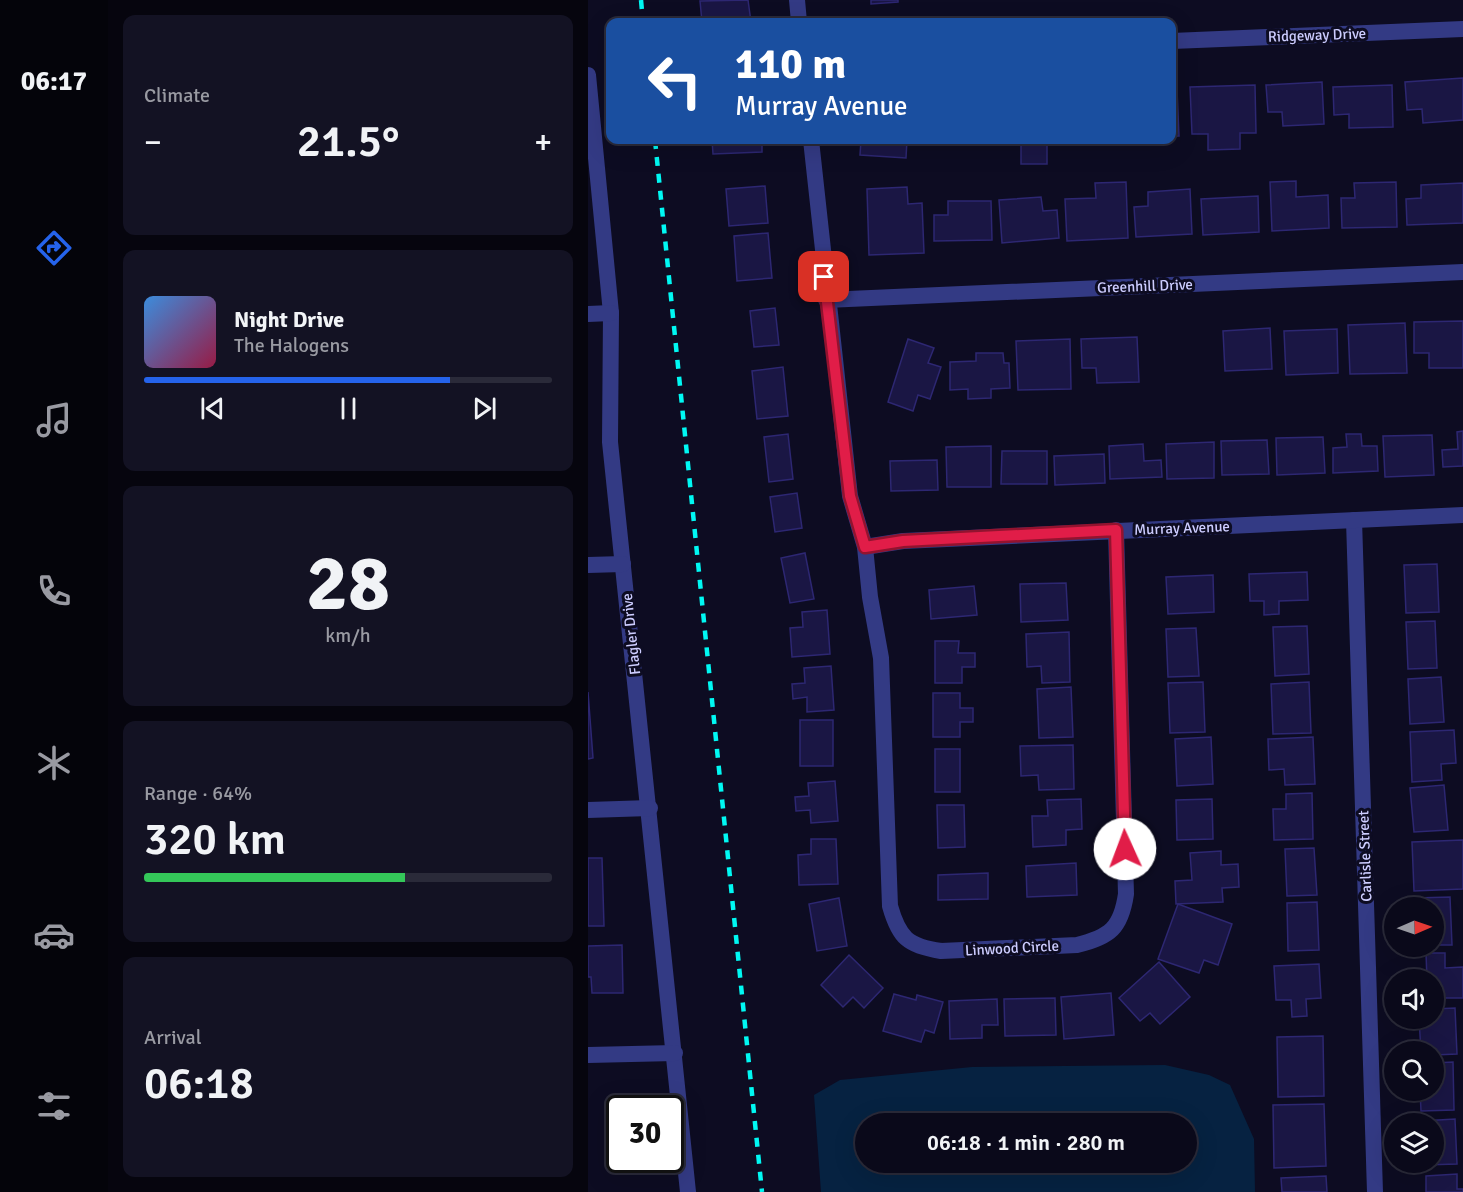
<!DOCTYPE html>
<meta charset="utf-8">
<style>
body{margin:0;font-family:Signika,sans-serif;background:#131223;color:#f1f3f6;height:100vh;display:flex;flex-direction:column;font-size:22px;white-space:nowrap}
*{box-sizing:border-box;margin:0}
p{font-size:20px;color:#999aa2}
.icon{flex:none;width:33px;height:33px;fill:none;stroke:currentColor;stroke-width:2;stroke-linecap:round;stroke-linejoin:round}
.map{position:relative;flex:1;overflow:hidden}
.details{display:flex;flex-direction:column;gap:15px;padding:15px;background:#06050e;width:480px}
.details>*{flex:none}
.banner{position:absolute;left:18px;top:18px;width:570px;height:126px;border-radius:12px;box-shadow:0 6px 24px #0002,0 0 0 2px #2a2a39;background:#1a4fa0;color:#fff;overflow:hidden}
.needle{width:39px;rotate:88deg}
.tools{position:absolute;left:796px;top:897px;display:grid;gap:12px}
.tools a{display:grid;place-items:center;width:60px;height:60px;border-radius:50%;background:#0a091a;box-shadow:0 6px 24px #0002,0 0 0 2px #2a2a39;font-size:30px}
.speed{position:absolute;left:18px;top:1095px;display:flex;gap:12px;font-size:30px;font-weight:700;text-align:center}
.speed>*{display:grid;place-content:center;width:78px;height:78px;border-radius:50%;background:#0a091a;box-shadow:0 6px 24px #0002,0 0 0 2px #2a2a39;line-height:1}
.speed .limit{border:3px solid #111;border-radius:9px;background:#fff;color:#111}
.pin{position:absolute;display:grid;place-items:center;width:51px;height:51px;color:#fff;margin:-26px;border-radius:12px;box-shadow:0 3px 9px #0006}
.me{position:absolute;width:66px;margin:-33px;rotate:358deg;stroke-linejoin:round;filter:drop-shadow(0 0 4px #0008)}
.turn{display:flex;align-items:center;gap:21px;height:126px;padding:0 30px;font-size:27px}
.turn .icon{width:78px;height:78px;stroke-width:2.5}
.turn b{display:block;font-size:42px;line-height:51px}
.big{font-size:45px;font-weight:600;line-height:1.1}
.details .widget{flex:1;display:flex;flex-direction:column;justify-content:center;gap:9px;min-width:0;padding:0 21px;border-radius:12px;background:#131223}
.details .dial{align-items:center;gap:0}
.dial b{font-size:78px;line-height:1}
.song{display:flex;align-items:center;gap:18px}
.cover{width:72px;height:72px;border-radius:9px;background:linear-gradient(135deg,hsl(210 70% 55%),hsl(340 70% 35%))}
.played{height:6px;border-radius:3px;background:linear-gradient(90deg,#2563eb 75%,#2a2a39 75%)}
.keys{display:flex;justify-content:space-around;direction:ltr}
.heat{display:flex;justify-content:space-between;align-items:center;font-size:33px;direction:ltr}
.charge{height:9px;border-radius:4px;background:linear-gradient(90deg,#34c759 64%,#2a2a39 0)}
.trip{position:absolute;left:267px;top:1113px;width:342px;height:60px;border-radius:30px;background:#0a091a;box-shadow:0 6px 24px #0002,0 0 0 2px #2a2a39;font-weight:600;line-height:60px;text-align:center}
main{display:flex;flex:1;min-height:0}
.dock{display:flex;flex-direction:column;width:108px;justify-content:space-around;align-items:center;background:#04040a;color:#999aa2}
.dock .icon{width:42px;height:42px}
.dock .selected{color:#2563eb}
.dock b{font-size:27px;color:#f1f3f6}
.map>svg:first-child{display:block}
.water{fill:#062241;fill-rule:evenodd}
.building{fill:#1a1644;stroke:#2d2772;stroke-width:1.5}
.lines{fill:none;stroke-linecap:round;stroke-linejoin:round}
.minor{stroke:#333a84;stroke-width:16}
.rail{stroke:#00f8f3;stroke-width:4.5;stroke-dasharray:9 8;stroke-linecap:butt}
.route-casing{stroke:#92132f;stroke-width:15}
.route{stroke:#e11d48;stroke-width:10}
.labels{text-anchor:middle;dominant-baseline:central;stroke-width:6;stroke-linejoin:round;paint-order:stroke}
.street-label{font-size:15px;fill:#cdcdff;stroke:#0d0c22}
</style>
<main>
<nav class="dock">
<b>06:17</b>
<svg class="icon selected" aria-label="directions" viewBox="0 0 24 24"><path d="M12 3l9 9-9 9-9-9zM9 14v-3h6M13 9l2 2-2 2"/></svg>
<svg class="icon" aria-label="music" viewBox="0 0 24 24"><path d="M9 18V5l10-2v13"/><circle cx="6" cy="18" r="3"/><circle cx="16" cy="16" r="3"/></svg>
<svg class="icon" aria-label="phone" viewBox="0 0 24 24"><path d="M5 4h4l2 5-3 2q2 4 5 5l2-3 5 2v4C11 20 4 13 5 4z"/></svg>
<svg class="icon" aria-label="climate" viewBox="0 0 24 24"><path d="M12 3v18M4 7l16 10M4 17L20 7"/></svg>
<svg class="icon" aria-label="car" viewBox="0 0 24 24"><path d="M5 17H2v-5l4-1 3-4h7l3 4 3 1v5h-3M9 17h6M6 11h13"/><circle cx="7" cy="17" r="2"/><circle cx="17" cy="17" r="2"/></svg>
<svg class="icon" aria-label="filters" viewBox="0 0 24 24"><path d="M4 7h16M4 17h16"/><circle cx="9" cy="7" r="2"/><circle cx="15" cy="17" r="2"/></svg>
</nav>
<section class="details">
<div class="widget"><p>Climate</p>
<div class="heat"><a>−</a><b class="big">21.5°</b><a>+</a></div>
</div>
<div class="widget">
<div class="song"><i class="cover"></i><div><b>Night Drive</b><p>The Halogens</p></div></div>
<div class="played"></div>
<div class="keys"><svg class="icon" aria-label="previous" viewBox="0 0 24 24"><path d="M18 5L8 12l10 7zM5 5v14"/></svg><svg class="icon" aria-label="pause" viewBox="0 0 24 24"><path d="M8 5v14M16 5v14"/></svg><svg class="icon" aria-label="next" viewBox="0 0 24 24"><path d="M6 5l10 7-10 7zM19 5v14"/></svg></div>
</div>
<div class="widget dial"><b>28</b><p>km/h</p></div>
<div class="widget"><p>Range · 64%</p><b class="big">320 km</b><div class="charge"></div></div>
<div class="widget"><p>Arrival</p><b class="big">06:18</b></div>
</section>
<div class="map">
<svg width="875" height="1192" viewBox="0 0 875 1192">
<rect width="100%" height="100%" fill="#0d0c22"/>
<path class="water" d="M577,1065L621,1075L642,1085L666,1139L667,1192H233L226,1095L252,1080L384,1067ZM278,1124H598V1162H278Z"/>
<g class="building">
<polygon points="160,0 163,22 114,22 112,1"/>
<polygon points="283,0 310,0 310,2 283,4"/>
<polygon points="875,78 875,120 835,123 834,109 819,110 817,82"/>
<polygon points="734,82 736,124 695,126 694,112 680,112 678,85"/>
<polygon points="667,85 668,133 652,133 652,149 620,150 620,134 604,134 602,87"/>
<polygon points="804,85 805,127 761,128 761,114 746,115 745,87"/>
<polygon points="584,90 589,90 591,136 584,136"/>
<polygon points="124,140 174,140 174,152 125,154"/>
<polygon points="273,140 319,140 318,158 272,155"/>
<polygon points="334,140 391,140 334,143"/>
<rect x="433" y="143" width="26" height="21"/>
<polygon points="708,181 708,197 740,195 741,228 684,231 682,182"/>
<polygon points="538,182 540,238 479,241 477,199 508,198 507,183"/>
<polygon points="808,182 809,227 754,228 753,198 767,198 766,183"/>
<polygon points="875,183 875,223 819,225 818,199 833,198 833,185"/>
<polygon points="177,186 180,223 141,226 138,189"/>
<polygon points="319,187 320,204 334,203 336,253 281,255 279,189"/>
<polygon points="602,189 604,234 548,237 546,207 560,206 560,192"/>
<polygon points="670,196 671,232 615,235 613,199"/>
<polygon points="453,197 455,211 469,210 471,238 414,243 411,200"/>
<polygon points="360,201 403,201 404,240 346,241 346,215 360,215"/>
<polygon points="180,233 184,278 149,281 146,236"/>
<polygon points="187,308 191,345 166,347 162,311"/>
<polygon points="875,321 875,368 841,368 841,353 826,353 826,322"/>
<polygon points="817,323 819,373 762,374 760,325"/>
<polygon points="682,328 684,369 637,371 635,331"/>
<polygon points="749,329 750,373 698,375 696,331"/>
<polygon points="549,337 551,382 509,383 508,368 494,368 493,339"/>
<polygon points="320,339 346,348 340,363 353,367 342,399 330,395 325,411 300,402"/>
<polygon points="482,339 483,389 430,390 428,341"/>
<polygon points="388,353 415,353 416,363 421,363 422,388 403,389 403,398 380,399 380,389 362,390 362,362 388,361"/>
<polygon points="195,367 200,416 169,419 164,371"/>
<polygon points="875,431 875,466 855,467 854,450 870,449 869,432"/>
<polygon points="200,434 205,479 181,482 176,437"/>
<polygon points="758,434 773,434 774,446 789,446 790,471 745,473 745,448 759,447"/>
<polygon points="844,435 846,475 797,477 795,436"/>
<polygon points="735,437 737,473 689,475 688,438"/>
<polygon points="679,440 681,474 634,475 633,441"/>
<polygon points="626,442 626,478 579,479 578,444"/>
<polygon points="555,444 556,461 573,460 574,477 522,479 521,446"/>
<polygon points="403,446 403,487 359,487 358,447"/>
<polygon points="414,451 459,451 459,484 413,484"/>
<polygon points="516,454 517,483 467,485 466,456"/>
<polygon points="349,460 350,490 303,491 302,461"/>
<polygon points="209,493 214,528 187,532 182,497"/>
<polygon points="217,553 226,599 202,603 193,558"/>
<polygon points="849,564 851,612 818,613 816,565"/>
<polygon points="719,572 720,600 691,601 691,614 676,615 676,601 662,601 661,574"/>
<polygon points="625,575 626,612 580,614 578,577"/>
<polygon points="478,583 480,620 433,622 432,584"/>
<polygon points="386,586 389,615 343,619 341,590"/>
<polygon points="239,610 242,654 204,657 202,628 215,627 214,612"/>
<polygon points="847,621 849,668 820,669 818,622"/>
<polygon points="719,626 721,674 687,676 685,627"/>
<polygon points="608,628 611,676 580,677 578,629"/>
<polygon points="481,632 482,682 454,683 453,666 439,667 438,634"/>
<polygon points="347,641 371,641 370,653 387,653 387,667 374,667 374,683 347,683"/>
<polygon points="243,666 246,710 219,712 219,697 205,699 204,684 217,683 216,668"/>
<polygon points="853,677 856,722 822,724 820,679"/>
<polygon points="615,682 617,732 582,733 580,683"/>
<polygon points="721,682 723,733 685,734 683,684"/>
<polygon points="483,687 485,737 451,738 449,689"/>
<polygon points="0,692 5,758 0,759"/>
<polygon points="345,693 372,693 372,708 385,708 385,722 372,722 372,737 345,737"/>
<rect x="212" y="720" width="33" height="46"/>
<polygon points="866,730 868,763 853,764 854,780 824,782 822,732"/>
<polygon points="623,737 625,784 589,786 587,739"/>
<polygon points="725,737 727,784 697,785 696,769 681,770 680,739"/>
<polygon points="485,745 486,789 451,790 450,775 433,776 432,746"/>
<rect x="347" y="749" width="25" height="43"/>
<polygon points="247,781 250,821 223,823 222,810 208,811 207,797 221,796 220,783"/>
<polygon points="856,785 860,830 826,832 822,788"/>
<polygon points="724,793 725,839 686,840 685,809 698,809 698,794"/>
<polygon points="493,799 494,829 478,830 478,845 445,847 444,816 460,816 459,800"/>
<polygon points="624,799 625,839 589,840 588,800"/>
<polygon points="349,805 376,805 377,847 350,848"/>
<polygon points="223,839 248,839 250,884 211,885 210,855 223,854"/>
<polygon points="875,840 875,889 826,891 824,842"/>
<polygon points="726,848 729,895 699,896 697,849"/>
<polygon points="633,851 633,865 650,864 651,887 634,888 635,902 588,904 587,881 604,880 602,853"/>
<polygon points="0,858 14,858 16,926 0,926"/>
<polygon points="488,863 489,895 439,897 438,866"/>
<polygon points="400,873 400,899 350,900 350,875"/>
<polygon points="862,897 864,945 846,945 846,908 828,908 827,898"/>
<polygon points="251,898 259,946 229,951 221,904"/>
<polygon points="729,902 731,950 700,951 699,903"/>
<polygon points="590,904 644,924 630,965 616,960 611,973 570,959"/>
<polygon points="34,945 35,993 4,993 3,977 0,977 0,946"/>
<polygon points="838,953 857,953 857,968 875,967 875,998 846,998 846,980 839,980"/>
<polygon points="261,955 295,988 276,1008 265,997 255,1007 233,985"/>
<polygon points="571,962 602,997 572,1024 562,1013 552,1021 531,998"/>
<polygon points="731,964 733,998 718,999 719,1016 704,1017 703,1000 688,1000 686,966"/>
<polygon points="523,993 526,1035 476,1039 473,997"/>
<polygon points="306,994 328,1000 329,995 355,1002 346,1033 337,1030 333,1042 295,1031"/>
<polygon points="467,998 468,1035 417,1036 416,999"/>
<polygon points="409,999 410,1025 394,1025 394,1038 362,1039 361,1001"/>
<polygon points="867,1008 869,1054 846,1055 846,1052 833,1052 831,1018 846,1018 846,1009"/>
<polygon points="735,1036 736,1096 690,1097 689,1037"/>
<polygon points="865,1062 866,1110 833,1111 832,1090 846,1090 846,1063"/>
<polygon points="736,1104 738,1166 686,1168 685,1105"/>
<polygon points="867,1119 869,1164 835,1165 834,1162 846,1162 846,1124 833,1124 833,1121"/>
<polygon points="869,1174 869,1189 875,1189 875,1192 838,1192 838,1176"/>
<polygon points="738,1176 739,1192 694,1192 693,1178"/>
</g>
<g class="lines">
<g class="minor">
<polyline points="209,0 211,22"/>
<polyline points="584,41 875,29"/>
<polyline points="0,75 23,313 22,442 100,1192"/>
<path d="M223,140L262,496L277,547L282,597L293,658L302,906C311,938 320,946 353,951L489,945C522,937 533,928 538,894L528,530"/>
<polyline points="238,300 875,272"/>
<polyline points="0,314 23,313"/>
<polyline points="766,520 787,1192"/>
<polyline points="277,547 315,541 875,515"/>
<polyline points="0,565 35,564"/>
<polyline points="0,810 62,808"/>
<polyline points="0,1055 87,1053"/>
</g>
<g class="rail">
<polyline points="53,0 55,22"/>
<polyline points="67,140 174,1192"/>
</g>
</g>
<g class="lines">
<defs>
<polyline id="route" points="236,277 262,496 277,547 315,541 528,530 537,849"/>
</defs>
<use href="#route" class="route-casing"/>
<use href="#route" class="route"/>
</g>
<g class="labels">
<g class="street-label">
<text transform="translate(729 35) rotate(-2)">Ridgeway Drive</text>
<text transform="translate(557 286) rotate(-2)">Greenhill Drive</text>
<text transform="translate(594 528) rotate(-2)">Murray Avenue</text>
<text transform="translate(43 634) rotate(-96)">Flagler Drive</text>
<text transform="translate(777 856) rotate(-92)">Carlisle Street</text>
<text transform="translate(424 948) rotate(-3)">Linwood Circle</text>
</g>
</g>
</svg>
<div class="tools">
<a><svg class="needle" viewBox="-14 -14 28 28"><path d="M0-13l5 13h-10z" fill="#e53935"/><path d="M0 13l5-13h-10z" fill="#999aa2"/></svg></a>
<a><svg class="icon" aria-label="sound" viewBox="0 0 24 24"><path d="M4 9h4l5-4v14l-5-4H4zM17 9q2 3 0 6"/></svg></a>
<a><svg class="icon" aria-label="search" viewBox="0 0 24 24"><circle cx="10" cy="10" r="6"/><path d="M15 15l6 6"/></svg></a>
<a><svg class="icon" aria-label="layers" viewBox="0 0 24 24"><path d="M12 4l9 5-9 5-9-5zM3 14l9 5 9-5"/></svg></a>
</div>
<div class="speed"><div class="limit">30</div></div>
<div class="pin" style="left:236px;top:277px;background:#d93025"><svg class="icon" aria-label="arrive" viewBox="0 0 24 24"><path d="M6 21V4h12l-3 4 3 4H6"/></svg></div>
<svg class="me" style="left:537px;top:849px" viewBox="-20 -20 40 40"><circle r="19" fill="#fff"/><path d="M0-13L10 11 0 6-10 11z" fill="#e11d48"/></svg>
<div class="trip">06:18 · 1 min · 280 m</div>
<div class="banner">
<div class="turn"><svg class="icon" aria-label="left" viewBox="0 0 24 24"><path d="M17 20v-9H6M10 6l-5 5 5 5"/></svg><div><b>110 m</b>Murray Avenue</div></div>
</div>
</div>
</main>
